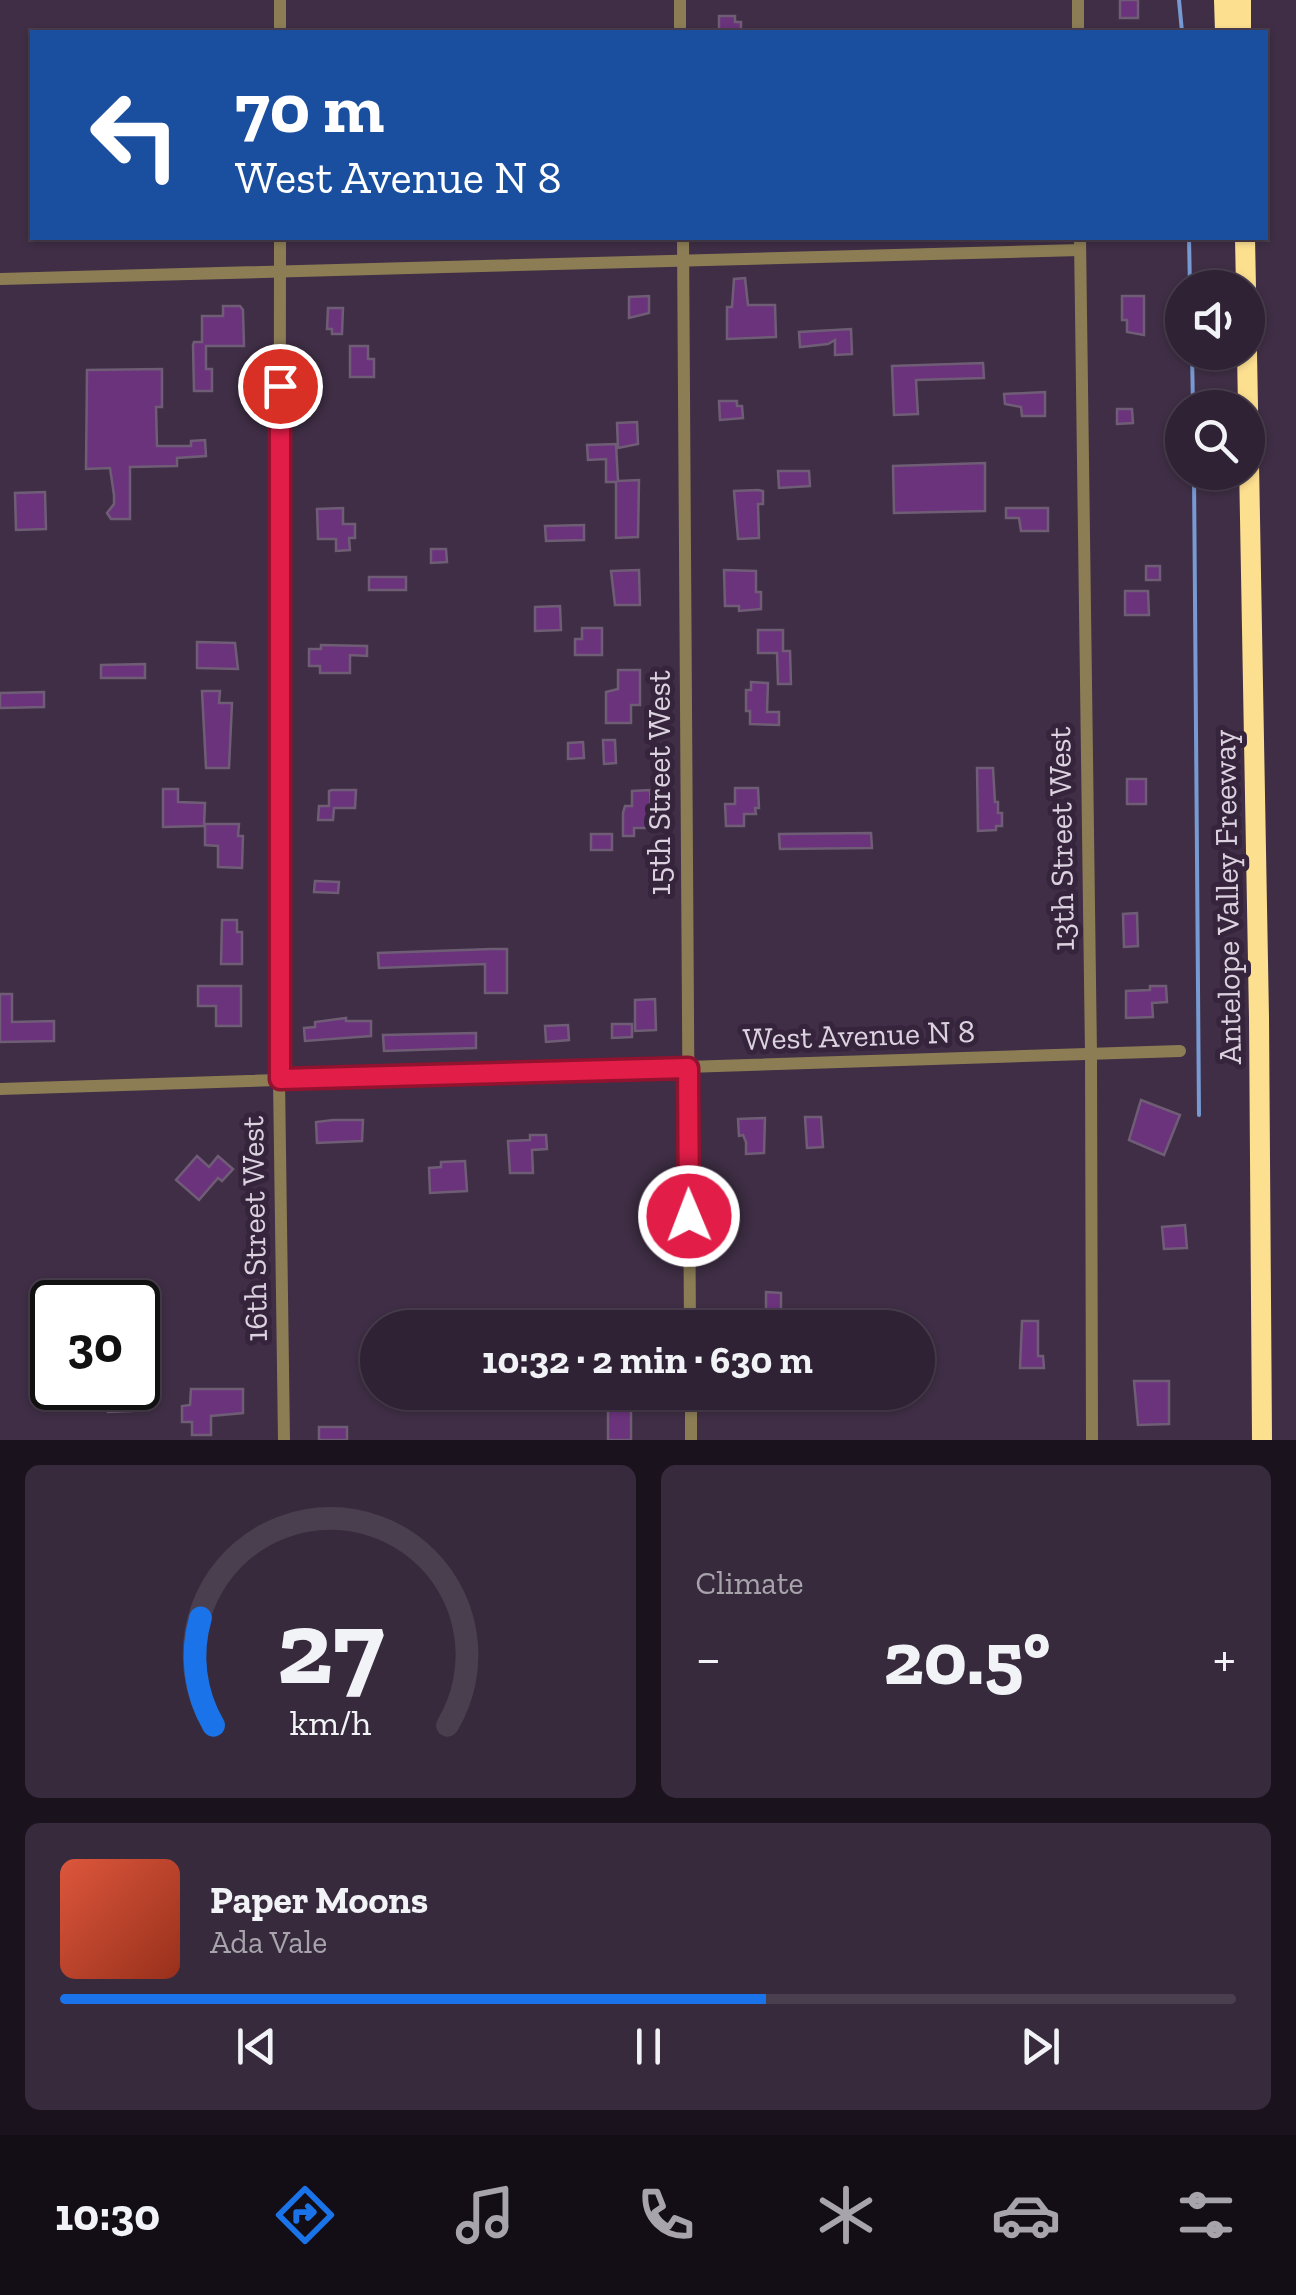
<!DOCTYPE html>
<meta charset="utf-8">
<style>
body{margin:0;font-family:"Zilla Slab",serif;background:#372a3c;color:#f1f3f6;height:100vh;display:flex;flex-direction:column;font-size:38px;white-space:nowrap}
*{box-sizing:border-box;margin:0}
p{font-size:32px;color:#a7a4ac}
.icon{flex:none;width:55px;height:55px;fill:none;stroke:currentColor;stroke-width:2;stroke-linecap:round;stroke-linejoin:round}
.map{position:relative;height:1440px;overflow:hidden}
.panel{display:flex;flex-direction:column;gap:25px;padding:25px;background:#1a131d;flex:1}
.panel>*{flex:none}
.banner{position:absolute;left:30px;top:30px;width:1238px;height:210px;border-radius:0px;box-shadow:0 2px 8px #0004,0 0 0 2px #4a3f4f;background:#1a4fa0;color:#fff;overflow:hidden}
.tools{position:absolute;left:1165px;top:270px;display:grid;gap:20px}
.tools a{display:grid;place-items:center;width:100px;height:100px;border-radius:50%;background:#2f2234;box-shadow:0 2px 8px #0004,0 0 0 2px #4a3f4f;font-size:50px}
.speed{position:absolute;left:30px;top:1280px;display:flex;gap:20px;font-size:50px;font-weight:700;text-align:center}
.speed>*{display:grid;place-content:center;width:130px;height:130px;border-radius:50%;background:#2f2234;box-shadow:0 2px 8px #0004,0 0 0 2px #4a3f4f;line-height:1}
.speed .limit{border:5px solid #111;border-radius:15px;background:#fff;color:#111}
.pin{position:absolute;display:grid;place-items:center;width:85px;height:85px;color:#fff;margin:-42px;border:5px solid #fff;border-radius:50%;box-shadow:0 2px 10px #0007}
.me{position:absolute;width:110px;margin:-55px;rotate:359deg;stroke-linejoin:round;filter:drop-shadow(0 0 8px #0008)}
.turn{display:flex;align-items:center;gap:35px;height:210px;padding:0 40px;font-size:45px}
.turn .icon{width:130px;height:130px;stroke-width:2.5}
.turn b{display:block;font-size:70px;line-height:85px}
.big{font-size:75px;font-weight:800;line-height:1.1}
.panel .card{flex:1;display:flex;flex-direction:column;justify-content:center;gap:15px;min-width:0;padding:0 35px;border-radius:15px;background:#372a3c}
.panel .dial{align-items:center;gap:0}
.dial svg{height:260px;overflow:visible;fill:none;stroke:#4a3f4f;stroke-width:7;stroke-linecap:round;text-anchor:middle}
.dial text{fill:#f1f3f6;stroke:none}
.song{display:flex;align-items:center;gap:30px}
.cover{width:120px;height:120px;border-radius:15px;background:linear-gradient(135deg,hsl(10 70% 55%),hsl(10 70% 35%))}
.played{height:10px;border-radius:5px;background:linear-gradient(90deg,#1a73e8 60%,#4a3f4f 60%)}
.keys{display:flex;justify-content:space-around;direction:ltr}
.heat{display:flex;justify-content:space-between;align-items:center;font-size:55px;direction:ltr}
.panel .tiles{flex:1;display:grid;gap:25px;grid-template-columns:1fr 1fr}
.card:last-child{grid-column:span 2}
.trip{position:absolute;left:360px;top:1310px;width:575px;height:100px;border-radius:50px;background:#2f2234;box-shadow:0 2px 8px #0004,0 0 0 2px #4a3f4f;font-weight:800;line-height:100px;text-align:center}
.tabs{display:flex;height:160px;justify-content:space-around;align-items:center;background:#130e15;color:#a7a4ac}
.tabs .icon{width:70px;height:70px}
.tabs .on{color:#1a73e8}
.tabs b{font-size:45px;color:#f1f3f6}
.map>svg:first-child{display:block}
.lines{fill:none;stroke-linecap:round;stroke-linejoin:round}
.stream{stroke:#779ad3;stroke-width:4}
.building{fill:#6a337c;stroke:#6f5d76;stroke-width:2.5}
.minor{stroke:#8c7d55;stroke-width:12}
.highway{stroke:#fddf90;stroke-width:20}
.route-casing{stroke:#92132f;stroke-width:25}
.route{stroke:#e11d48;stroke-width:18}
.labels{text-anchor:middle;dominant-baseline:central;stroke-width:10;stroke-linejoin:round;paint-order:stroke}
.street-label{font-size:32px;fill:#dbd1df;stroke:#35243b}
</style>
<div class="map">
<svg width="1296" height="1440" viewBox="0 0 1296 1440">
<rect width="100%" height="100%" fill="#3f2e45"/>
<g class="lines">
<g class="stream">
<polyline points="1179,0 1182,32"/>
<polyline points="1189,238 1190,288"/>
<polyline points="1192,352 1193,408"/>
<polyline points="1194,472 1199,1115"/>
</g>
</g>
<g class="building">
<rect x="1120" y="0" width="18" height="18"/>
<polygon points="719,16 735,16 735,22 741,22 741,32 719,32"/>
<polygon points="745,278 748,305 775,305 776,337 727,339 727,307 732,307 734,279"/>
<polygon points="649,296 649,313 629,318 629,297"/>
<polygon points="1122,296 1144,296 1144,335 1127,332 1127,320 1122,320"/>
<polygon points="223,306 240,306 243,310 244,346 206,346 206,369 212,369 212,391 194,391 193,345 194,342 202,342 202,316 223,316"/>
<polygon points="328,308 343,308 342,334 332,334 332,329 327,329"/>
<polygon points="851,329 852,354 835,355 835,340 828,344 800,347 799,332"/>
<polygon points="350,346 368,346 368,359 374,359 374,377 350,377"/>
<polygon points="983,363 984,378 916,380 918,414 894,415 892,366"/>
<polygon points="162,369 162,407 156,407 157,446 191,446 191,441 205,440 206,456 177,458 177,466 130,467 130,519 111,519 107,513 114,504 114,495 110,468 86,469 87,370"/>
<polygon points="1045,392 1045,416 1022,416 1021,407 1005,404 1004,394"/>
<polygon points="719,401 737,401 737,406 742,406 743,418 720,420"/>
<polygon points="1117,409 1132,409 1133,423 1117,424"/>
<polygon points="637,422 638,444 618,448 617,423"/>
<polygon points="616,444 618,481 639,480 638,537 616,538 616,482 606,482 606,459 588,460 587,445"/>
<polygon points="985,463 985,511 894,513 893,466"/>
<polygon points="778,471 809,471 810,486 779,488"/>
<polygon points="758,490 763,491 763,504 758,504 759,538 738,539 734,491"/>
<polygon points="45,492 46,529 16,530 15,493"/>
<polygon points="343,508 343,524 355,524 355,538 349,538 350,550 336,551 336,539 318,539 317,509"/>
<polygon points="1006,508 1048,508 1048,531 1021,531 1019,518 1006,518"/>
<polygon points="584,525 584,540 546,541 545,526"/>
<polygon points="431,549 446,549 447,562 431,563"/>
<rect x="1146" y="566" width="14" height="14"/>
<polygon points="639,570 640,605 615,605 611,571"/>
<polygon points="724,570 756,571 756,592 761,592 761,609 739,611 739,606 725,606"/>
<rect x="369" y="577" width="37" height="13"/>
<polygon points="1125,591 1148,591 1149,615 1125,615"/>
<polygon points="560,606 561,630 535,631 535,607"/>
<polygon points="582,628 602,628 602,655 575,655 575,639 582,639"/>
<polygon points="758,630 783,630 783,651 790,651 791,684 778,684 777,653 758,653"/>
<polygon points="197,642 235,643 238,669 197,668"/>
<polygon points="321,645 367,646 367,656 350,655 350,673 320,673 320,666 309,666 309,649 321,649"/>
<polygon points="145,664 145,678 101,678 101,665"/>
<polygon points="618,670 640,670 640,705 631,705 631,723 606,723 606,692 618,689"/>
<polygon points="751,682 768,683 767,712 779,712 779,725 750,724 750,711 746,711 746,690 751,690"/>
<polygon points="202,691 220,691 219,703 232,703 229,768 206,768"/>
<polygon points="44,692 44,707 0,708 0,693"/>
<polygon points="603,740 615,740 616,763 604,764"/>
<polygon points="583,742 584,758 568,759 568,743"/>
<polygon points="977,768 993,768 995,802 998,802 998,813 1002,813 1002,826 996,826 996,830 978,831"/>
<rect x="1127" y="779" width="19" height="25"/>
<polygon points="735,788 758,788 759,808 755,808 756,814 744,814 744,826 726,826 725,804 735,804"/>
<polygon points="163,789 178,789 178,802 205,803 204,826 163,827"/>
<polygon points="332,790 356,790 355,808 334,808 333,820 318,820 319,806 329,806 329,791"/>
<polygon points="650,790 652,828 634,828 634,836 623,836 623,813 625,806 632,806 632,791"/>
<polygon points="205,824 239,824 238,836 243,836 242,868 218,867 218,846 205,845"/>
<polygon points="871,833 872,848 780,849 779,834"/>
<rect x="591" y="834" width="21" height="16"/>
<polygon points="315,881 339,882 338,893 314,892"/>
<polygon points="1137,913 1138,946 1124,947 1123,914"/>
<polygon points="222,920 237,920 237,932 242,932 242,964 221,964"/>
<polygon points="492,949 507,949 507,993 485,993 485,964 379,968 378,953"/>
<polygon points="198,986 241,986 241,1026 216,1026 216,1006 198,1006"/>
<polygon points="1150,986 1166,986 1167,1002 1152,1003 1153,1017 1126,1018 1126,991 1150,990"/>
<polygon points="0,994 12,994 12,1022 54,1021 54,1041 0,1042"/>
<polygon points="655,999 656,1030 635,1031 635,1000"/>
<polygon points="346,1018 346,1021 371,1021 371,1036 305,1041 304,1028 315,1027 315,1022"/>
<polygon points="612,1024 632,1024 632,1037 612,1038"/>
<polygon points="568,1025 569,1040 546,1042 545,1026"/>
<polygon points="476,1033 476,1048 384,1051 383,1035"/>
<polygon points="1141,1100 1180,1115 1164,1155 1129,1140"/>
<polygon points="805,1117 821,1117 823,1147 807,1148"/>
<polygon points="765,1118 764,1153 746,1154 746,1142 743,1135 739,1136 738,1119"/>
<polygon points="333,1120 363,1120 362,1141 317,1143 316,1122"/>
<polygon points="530,1135 546,1135 547,1149 532,1150 533,1173 510,1173 508,1141 530,1140"/>
<polygon points="197,1156 209,1167 218,1156 233,1169 222,1181 218,1178 199,1200 176,1180"/>
<polygon points="465,1161 467,1191 430,1193 429,1168 441,1167 441,1162"/>
<polygon points="1185,1225 1187,1248 1164,1249 1162,1227"/>
<polygon points="766,1292 781,1293 781,1314 791,1314 790,1328 748,1328 748,1313 766,1312"/>
<polygon points="1022,1321 1038,1321 1038,1356 1043,1356 1044,1368 1020,1368"/>
<polygon points="1134,1381 1169,1381 1169,1424 1138,1425"/>
<polygon points="107,1388 131,1388 132,1411 108,1412"/>
<polygon points="191,1389 243,1389 243,1413 211,1416 211,1435 192,1435 192,1422 182,1422 182,1406 190,1405"/>
<rect x="608" y="1392" width="23" height="48"/>
<rect x="319" y="1427" width="28" height="13"/>
</g>
<g class="lines">
<g class="minor">
<polyline points="280,0 280,32"/>
<polyline points="680,0 680,32"/>
<polyline points="1078,0 1078,32"/>
<polyline points="280,238 279,1079 284,1440"/>
<polyline points="683,238 690,1328"/>
<polyline points="1080,238 1091,1054 1092,1440"/>
<polyline points="0,279 1080,250"/>
<polyline points="0,1089 1180,1051"/>
<polyline points="691,1392 691,1440"/>
</g>
<g class="highway">
<polyline points="1224,0 1225,32"/>
<polyline points="1241,32 1241,0"/>
<polyline points="1245,238 1246,288"/>
<polyline points="1247,352 1259,1017 1262,1440"/>
</g>
</g>
<g class="lines">
<defs>
<polyline id="route" points="280,386 280,1079 688,1068 689,1216"/>
</defs>
<use href="#route" class="route-casing"/>
<use href="#route" class="route"/>
</g>
<g class="labels">
<g class="street-label">
<text transform="translate(659 783) rotate(-90)">15th Street West</text>
<text transform="translate(1061 839) rotate(-91)">13th Street West</text>
<text transform="translate(1227 897) rotate(-91)">Antelope Valley Freeway</text>
<text transform="translate(859 1035) rotate(-2)">West Avenue N 8</text>
<text transform="translate(254 1229) rotate(-91)">16th Street West</text>
</g>
</g>
</svg>
<div class="tools">
<a><svg class="icon" aria-label="sound" viewBox="0 0 24 24"><path d="M4 9h4l5-4v14l-5-4H4zM17 9q2 3 0 6"/></svg></a>
<a><svg class="icon" aria-label="search" viewBox="0 0 24 24"><circle cx="10" cy="10" r="6"/><path d="M15 15l6 6"/></svg></a>
</div>
<div class="speed"><div class="limit">30</div></div>
<div class="pin" style="left:280px;top:386px;background:#d93025"><svg class="icon" aria-label="arrive" viewBox="0 0 24 24"><path d="M6 21V4h12l-3 4 3 4H6"/></svg></div>
<svg class="me" style="left:689px;top:1216px" viewBox="-20 -20 40 40"><circle r="17" fill="#e11d48" stroke="#fff" stroke-width="3"/><path d="M0-11L8 9 0 5-8 9z" fill="#fff"/></svg>
<div class="trip">10:32 · 2 min · 630 m</div>
<div class="banner">
<div class="turn"><svg class="icon" aria-label="left" viewBox="0 0 24 24"><path d="M17 20v-9H6M10 6l-5 5 5 5"/></svg><div><b>70 m</b>West Avenue N 8</div></div>
</div>
</div>
<section class="panel">
<div class="tiles">
<div class="card dial"><svg viewBox="0 0 100 80">
<path d="M14 69A42 42 0 1 1 86 69"/>
<path d="M14 69A42 42 0 0 1 10 36" stroke="#1a73e8"/>
<text x="50" y="56" font-size="32" font-weight="700">27</text>
<text x="50" y="72" font-size="11">km/h</text>
</svg></div>
<div class="card"><p>Climate</p>
<div class="heat"><a>−</a><b class="big">20.5°</b><a>+</a></div>
</div>
<div class="card">
<div class="song"><i class="cover"></i><div><b>Paper Moons</b><p>Ada Vale</p></div></div>
<div class="played"></div>
<div class="keys"><svg class="icon" aria-label="previous" viewBox="0 0 24 24"><path d="M18 5L8 12l10 7zM5 5v14"/></svg><svg class="icon" aria-label="pause" viewBox="0 0 24 24"><path d="M8 5v14M16 5v14"/></svg><svg class="icon" aria-label="next" viewBox="0 0 24 24"><path d="M6 5l10 7-10 7zM19 5v14"/></svg></div>
</div>
</div>
</section>
<nav class="tabs">
<b>10:30</b>
<svg class="icon on" aria-label="directions" viewBox="0 0 24 24"><path d="M12 3l9 9-9 9-9-9zM9 14v-3h6M13 9l2 2-2 2"/></svg>
<svg class="icon" aria-label="music" viewBox="0 0 24 24"><path d="M9 18V5l10-2v13"/><circle cx="6" cy="18" r="3"/><circle cx="16" cy="16" r="3"/></svg>
<svg class="icon" aria-label="phone" viewBox="0 0 24 24"><path d="M5 4h4l2 5-3 2q2 4 5 5l2-3 5 2v4C11 20 4 13 5 4z"/></svg>
<svg class="icon" aria-label="climate" viewBox="0 0 24 24"><path d="M12 3v18M4 7l16 10M4 17L20 7"/></svg>
<svg class="icon" aria-label="car" viewBox="0 0 24 24"><path d="M5 17H2v-5l4-1 3-4h7l3 4 3 1v5h-3M9 17h6M6 11h13"/><circle cx="7" cy="17" r="2"/><circle cx="17" cy="17" r="2"/></svg>
<svg class="icon" aria-label="filters" viewBox="0 0 24 24"><path d="M4 7h16M4 17h16"/><circle cx="9" cy="7" r="2"/><circle cx="15" cy="17" r="2"/></svg>
</nav>
